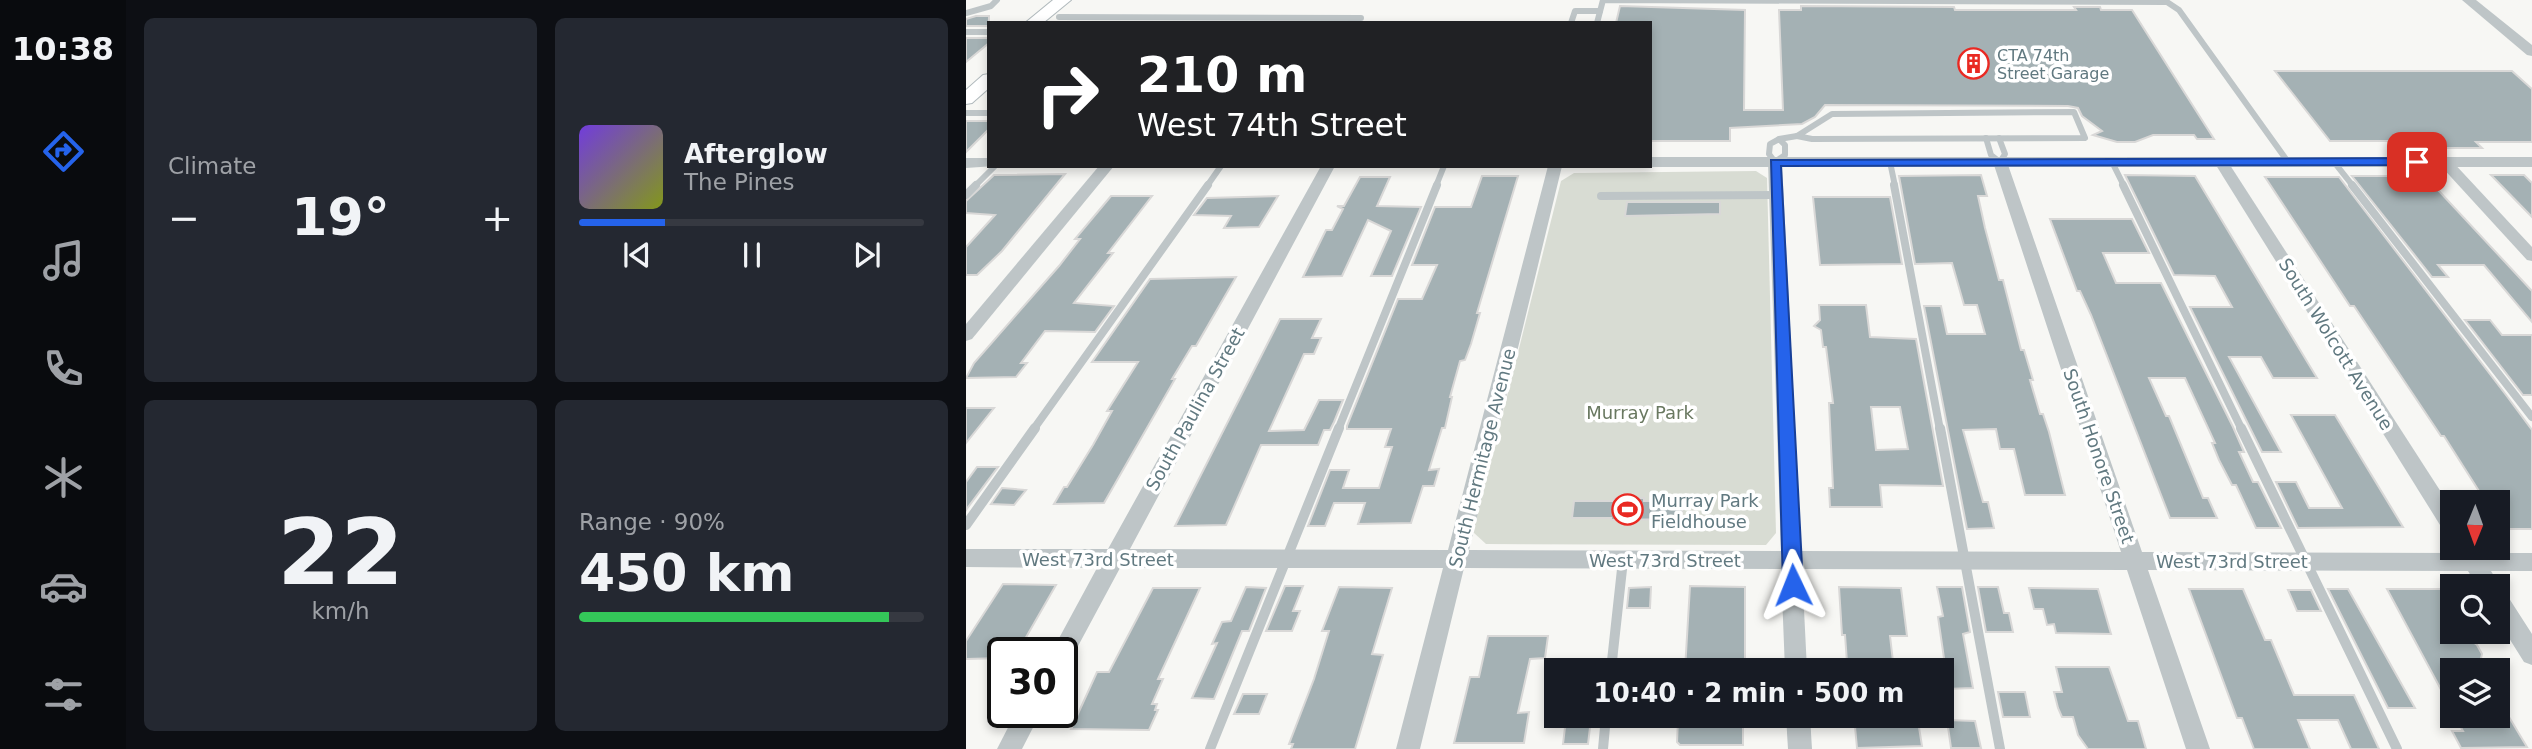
<!DOCTYPE html>
<meta charset="utf-8">
<style>
body{margin:0;font-family:"DejaVu Sans",sans-serif;background:#242831;color:#f1f3f6;height:100vh;display:flex;flex-direction:column;font-size:26px;white-space:nowrap}
*{box-sizing:border-box;margin:0}
p{font-size:23px;color:#9ea1a6}
.icon{flex:none;width:38px;height:38px;fill:none;stroke:currentColor;stroke-width:2;stroke-linecap:round;stroke-linejoin:round}
.map{position:relative;flex:1;overflow:hidden}
.sheet{display:flex;flex-direction:column;gap:18px;padding:18px;background:#0d0f14;width:840px}
.sheet>*{flex:none}
.banner{position:absolute;left:21px;top:21px;width:665px;height:147px;border-radius:0px;box-shadow:0 4px 10px #0003;background:#202124;color:#fff;overflow:hidden}
.needle{width:46px;rotate:181deg}
.buttons{position:absolute;left:1474px;top:490px;display:grid;gap:14px}
.buttons a{display:grid;place-items:center;width:70px;height:70px;border-radius:0px;background:#171b24;box-shadow:0 4px 10px #0003;font-size:35px}
.speed{position:absolute;left:21px;top:637px;display:flex;gap:14px;font-size:35px;font-weight:700;text-align:center}
.speed>*{display:grid;place-content:center;width:91px;height:91px;border-radius:50%;background:#171b24;box-shadow:0 4px 10px #0003;line-height:1}
.speed .limit{border:4px solid #111;border-radius:10px;background:#fff;color:#111}
.pin{position:absolute;display:grid;place-items:center;width:60px;height:60px;color:#fff;margin:-30px;border-radius:14px;box-shadow:0 4px 10px #0006}
.me{position:absolute;width:77px;margin:-38px;rotate:358deg;stroke-linejoin:round;filter:drop-shadow(0 0 5px #0008)}
.turn{display:flex;align-items:center;gap:24px;height:147px;padding:0 35px;font-size:32px}
.turn .icon{width:91px;height:91px;stroke-width:2.5}
.turn b{display:block;font-size:49px;line-height:60px}
.big{font-size:52px;font-weight:600;line-height:1.1}
.sheet .tile{flex:1;display:flex;flex-direction:column;justify-content:center;gap:10px;min-width:0;padding:0 24px;border-radius:10px;background:#242831}
.sheet .dial{align-items:center;gap:0}
.dial b{font-size:91px;line-height:1}
.song{display:flex;align-items:center;gap:21px}
.cover{width:84px;height:84px;border-radius:10px;background:linear-gradient(135deg,hsl(260 70% 55%),hsl(70 70% 35%))}
.played{height:7px;border-radius:4px;background:linear-gradient(90deg,#2563eb 25%,#363941 25%)}
.keys{display:flex;justify-content:space-around;direction:ltr}
.heat{display:flex;justify-content:space-between;align-items:center;font-size:38px;direction:ltr}
.charge{height:10px;border-radius:5px;background:linear-gradient(90deg,#34c759 90%,#363941 0)}
.sheet .tiles{flex:1;display:grid;gap:18px;grid-template-columns:repeat(2,1fr)}
.trip{position:absolute;left:578px;top:658px;width:410px;height:70px;border-radius:0px;background:#171b24;box-shadow:0 4px 10px #0003;font-weight:600;line-height:70px;text-align:center}
main{display:flex;flex:1;min-height:0}
.tab-bar{display:flex;flex-direction:column;width:126px;justify-content:space-around;align-items:center;background:#090b0e;color:#9ea1a6}
.tab-bar .icon{width:49px;height:49px}
.tab-bar .selected{color:#2563eb}
.tab-bar b{font-size:32px;color:#f1f3f6}
.map>svg:first-child{display:block}
.green{fill:#d8dcd3}
.building{fill:#a4b1b4;stroke:#d9d8d7;stroke-width:2;fill-rule:evenodd}
.lines{fill:none;stroke-linecap:round;stroke-linejoin:round}
.secondary-casing{stroke:#b0b9bc;stroke-width:2}
.service-far2{stroke:#bec5c7;stroke-width:6}
.service-far1{stroke:#bec5c7;stroke-width:8}
.service{stroke:#bec5c7;stroke-width:10}
.minor{fill:#bec5c7;fill-rule:evenodd}
.tertiary{fill:#bec5c7;fill-rule:evenodd}
.secondary{fill:#fff;fill-rule:evenodd}
.route{fill:#2563eb;stroke:#184099;stroke-width:2}
.labels{text-anchor:middle;dominant-baseline:central;stroke-width:7;stroke-linejoin:round;paint-order:stroke}
.far-poi-label{font-size:16px;fill:#617980;stroke:#fff;text-anchor:start}
.street-label{font-size:18px;fill:#617980;stroke:#fff}
.park-label{font-size:18px;fill:#697860;stroke:#fff}
.poi-label{font-size:18px;fill:#617980;stroke:#fff;text-anchor:start}
</style>
<main>
<nav class="tab-bar">
<b>10:38</b>
<svg class="icon selected" aria-label="directions" viewBox="0 0 24 24"><path d="M12 3l9 9-9 9-9-9zM9 14v-3h6M13 9l2 2-2 2"/></svg>
<svg class="icon" aria-label="music" viewBox="0 0 24 24"><path d="M9 18V5l10-2v13"/><circle cx="6" cy="18" r="3"/><circle cx="16" cy="16" r="3"/></svg>
<svg class="icon" aria-label="phone" viewBox="0 0 24 24"><path d="M5 4h4l2 5-3 2q2 4 5 5l2-3 5 2v4C11 20 4 13 5 4z"/></svg>
<svg class="icon" aria-label="climate" viewBox="0 0 24 24"><path d="M12 3v18M4 7l16 10M4 17L20 7"/></svg>
<svg class="icon" aria-label="car" viewBox="0 0 24 24"><path d="M5 17H2v-5l4-1 3-4h7l3 4 3 1v5h-3M9 17h6M6 11h13"/><circle cx="7" cy="17" r="2"/><circle cx="17" cy="17" r="2"/></svg>
<svg class="icon" aria-label="filters" viewBox="0 0 24 24"><path d="M4 7h16M4 17h16"/><circle cx="9" cy="7" r="2"/><circle cx="15" cy="17" r="2"/></svg>
</nav>
<section class="sheet">
<div class="tiles">
<div class="tile"><p>Climate</p>
<div class="heat"><a>−</a><b class="big">19°</b><a>+</a></div>
</div>
<div class="tile">
<div class="song"><i class="cover"></i><div><b>Afterglow</b><p>The Pines</p></div></div>
<div class="played"></div>
<div class="keys"><svg class="icon" aria-label="previous" viewBox="0 0 24 24"><path d="M18 5L8 12l10 7zM5 5v14"/></svg><svg class="icon" aria-label="pause" viewBox="0 0 24 24"><path d="M8 5v14M16 5v14"/></svg><svg class="icon" aria-label="next" viewBox="0 0 24 24"><path d="M6 5l10 7-10 7zM19 5v14"/></svg></div>
</div>
<div class="tile dial"><b>22</b><p>km/h</p></div>
<div class="tile"><p>Range · 90%</p><b class="big">450 km</b><div class="charge"></div></div>
</div>
</section>
<div class="map">
<svg width="1566" height="749" viewBox="0 0 1566 749">
<rect width="100%" height="100%" fill="#f7f7f4"/>
<polygon class="green" points="790,171 801,178 810,533 800,545 520,544 507,532 595,181 608,173"/>
<g class="building">
<polygon points="654,6 779,10 778,110 817,110 813,10 835,10 835,6 988,7 989,10 1110,10 1108,7 1134,7 1135,10 1166,10 1248,139 1231,139 1228,135 1187,135 1169,142 1151,142 1127,135 1136,131 1116,116 1112,108 1102,106 859,105 849,117 836,124 764,128 764,141 684,141 684,23 650,23"/>
<polygon points="10,16 23,16 23,26 0,26 0,19"/>
<polygon points="0,38 23,38 23,43 0,62"/>
<polygon points="1309,71 1546,71 1566,89 1566,142 1510,142 1516,148 1432,148 1425,141 1364,141"/>
<polygon points="0,121 23,121 23,129 0,152"/>
<polygon points="99,174 36,251 11,275 0,275 0,247 29,215 0,213 0,201 28,175"/>
<polygon points="1015,175 1021,196 1012,196 1019,228 1033,280 1037,280 1055,350 1058,350 1067,380 1064,380 1074,414 1077,414 1083,432 1099,495 1059,495 1048,449 1034,449 1030,429 997,430 1017,502 1022,502 1028,528 1001,529 958,306 975,306 981,334 1019,334 1011,305 998,305 986,263 949,264 933,176"/>
<polygon points="1159,175 1229,176 1351,378 1307,378 1295,357 1263,357 1315,452 1296,452 1224,307 1266,307 1249,276 1208,275"/>
<polygon points="1525,175 1558,175 1566,183 1566,217"/>
<polygon points="516,176 552,176 511,313 514,313 505,344 499,360 494,361 484,397 486,397 479,428 476,428 463,470 473,469 468,486 457,486 445,523 392,524 399,503 368,503 359,526 342,526 364,470 383,470 377,488 413,488 426,447 419,447 425,429 381,429 381,426 432,299 456,299 471,265 446,265 469,207 505,207"/>
<polygon points="1386,176 1459,176 1566,291 1566,322 1518,265 1472,265 1482,277 1466,277"/>
<polygon points="394,177 424,177 411,206 455,207 426,276 405,276 425,231 402,220 376,276 337,277 360,230 366,230 377,209 371,206 378,206"/>
<polygon points="1299,177 1373,177 1540,395 1566,430 1566,529 1538,529 1531,519 1531,502 1520,502 1478,436 1475,436 1388,306 1384,306"/>
<polygon points="145,196 186,196 142,253 147,253 108,303 148,306 129,332 79,331 55,363 61,363 50,377 0,378 8,363 93,266 114,239 109,239"/>
<polygon points="312,196 293,227 258,228 265,216 228,215 241,198"/>
<polygon points="847,197 924,197 936,264 854,265"/>
<polygon points="661,202 754,202 754,214 659,216"/>
<polygon points="1084,219 1166,219 1183,253 1137,253 1150,283 1195,283 1267,427 1278,452 1273,452 1287,482 1292,482 1315,528 1290,528 1270,485 1266,485 1253,460 1246,443 1249,443 1219,378 1183,378 1200,416 1203,416 1237,498 1242,498 1251,518 1204,518 1125,315 1114,291 1111,291"/>
<polygon points="270,277 230,346 226,346 206,379 209,379 138,503 88,504 98,487 101,487 127,445 146,411 141,411 172,362 126,362 184,279"/>
<path d="M853,305H900L904,337L950,339L977,486L914,485L916,507H864L863,488H867L863,403H867L860,347H857L855,330L848,326L854,320ZM905,407H934L942,449L910,450Z"/>
<polygon points="314,319 355,319 346,338 355,338 348,354 338,354 303,431 338,430 353,400 377,400 368,422 364,430 358,430 352,445 295,445 260,525 209,526"/>
<polygon points="1499,320 1524,320 1536,335 1566,335 1566,395 1557,395"/>
<polygon points="0,408 28,408 0,443"/>
<polygon points="1325,415 1369,415 1437,527 1332,528 1310,482 1330,482 1343,508 1376,508"/>
<polygon points="11,467 32,467 0,510 0,482"/>
<polygon points="36,488 60,490 48,505 25,504"/>
<polygon points="667,495 669,498 678,498 678,501 717,501 716,519 645,520 645,518 606,518 608,501 648,501 648,498"/>
<polygon points="37,584 90,585 51,653 37,653 37,658 0,659 0,641"/>
<polygon points="319,586 337,586 327,611 334,611 326,631 300,631"/>
<polygon points="724,586 779,587 779,670 719,670"/>
<polygon points="280,587 300,588 283,631 276,631 248,699 226,698 251,643 246,644 256,622 265,621"/>
<polygon points="373,587 426,588 406,654 417,655 398,719 389,749 325,749 327,744 323,744 348,679 363,631 356,631"/>
<polygon points="685,587 684,608 661,608 663,588"/>
<polygon points="873,587 935,588 941,636 924,636 928,670 885,670 884,662 881,662 879,635 876,635"/>
<polygon points="971,587 996,587 1004,632 997,634 1007,688 979,689 974,665 979,665 972,617 977,616"/>
<polygon points="1012,587 1032,587 1038,613 1043,613 1047,632 1020,632"/>
<polygon points="187,588 234,588 192,679 197,679 186,704 191,704 189,710 192,710 183,730 105,729 131,672 143,672"/>
<polygon points="1063,588 1132,589 1145,634 1090,633 1088,624 1081,625 1077,609 1068,609"/>
<polygon points="1223,589 1277,589 1299,640 1305,640 1328,695 1388,695 1413,749 1385,749 1372,720 1332,720 1344,749 1288,749 1276,718 1271,718"/>
<polygon points="1362,589 1382,589 1449,708 1422,708"/>
<polygon points="1421,589 1474,589 1481,593 1486,603 1486,632 1500,632 1499,636 1511,645 1516,654 1514,663 1486,664 1486,710"/>
<polygon points="1322,590 1345,590 1355,611 1331,611"/>
<polygon points="522,636 582,636 579,658 564,659 552,713 563,712 558,743 488,743 504,677 513,677"/>
<polygon points="1090,667 1143,667 1162,721 1172,721 1180,749 1122,749 1112,735 1107,717 1096,717 1092,708 1088,692 1096,692"/>
<polygon points="1032,692 1059,692 1064,717 1037,717"/>
<polygon points="277,694 301,694 293,714 268,714"/>
<polygon points="1531,697 1561,747 1495,748 1486,731 1497,731 1489,717 1531,717"/>
<polygon points="888,716 948,716 948,721 952,721 956,746 891,748"/>
<polygon points="600,719 625,719 622,744 597,744"/>
<polygon points="712,720 777,720 777,745 714,745 711,742"/>
<polygon points="981,720 1009,721 1015,748 985,748"/>
</g>
<g class="lines">
<defs>
<g id="secondary">
<polygon points="87,0 105,0 77,23 59,23"/>
<polygon points="23,74 23,88 6,103 0,104 0,90 17,75"/>
</g>
</defs>
<use href="#secondary" class="secondary-casing"/>
<g class="service-far2">
<polyline points="0,13 25,6 31,0"/>
<polyline points="93,17 395,18"/>
<polyline points="605,23 609,11 634,11"/>
<polyline points="631,23 637,0 1201,2 1213,10 1322,162"/>
<polyline points="0,32 23,32"/>
<polygon points="1108,112 1119,138 846,139 831,136 866,114"/>
<polyline points="0,113 23,113"/>
<polyline points="1020,138 1025,155 1034,162 1039,154 1033,138"/>
<polygon points="813,139 819,145 819,155 809,162 803,154 804,144"/>
<polyline points="813,139 831,136"/>
<polyline points="924,162 929,186"/>
<polyline points="1146,162 1158,186"/>
<polyline points="1368,162 1387,186"/>
<polyline points="9,186 29,166"/>
<polyline points="241,186 255,166"/>
<polyline points="470,186 478,166"/>
</g>
<g class="service-far1">
<polyline points="928,185 974,430"/>
<polyline points="1157,185 1276,430"/>
<polyline points="1386,185 1566,417"/>
<polyline points="0,195 10,185"/>
<polyline points="635,196 810,195"/>
<polyline points="67,430 242,185"/>
<polyline points="372,430 471,185"/>
</g>
<g class="service">
<polyline points="974,428 1034,749"/>
<polyline points="1275,428 1431,749"/>
<polyline points="0,525 69,428"/>
<polyline points="645,670 657,560"/>
<polyline points="244,749 373,428"/>
<polyline points="637,749 640,716"/>
</g>
<g class="minor">
<polygon points="809,158 816,162 835,551 1155,552 1027,162 1034,158 1041,162 1176,552 1491,553 1489,548 1510,548 1513,553 1566,553 1566,571 1525,571 1534,586 1532,590 1539,592 1566,634 1566,665 1558,662 1531,619 1531,586 1511,586 1502,571 1182,570 1244,749 1220,749 1161,570 836,569 841,670 819,670 815,569 498,568 454,749 430,749 477,568 154,568 104,661 96,664 96,653 85,653 131,568 0,567 0,549 142,549 355,166 369,166 164,549 482,550 582,166 596,166 503,550 815,551 802,162"/>
<polygon points="1255,158 1262,162 1486,509 1486,536 1479,533 1248,162"/>
<polygon points="1479,158 1484,159 1566,247 1566,261 1561,260 1474,165 1474,159"/>
<polygon points="133,166 148,166 6,339 0,341 0,324"/>
<polygon points="50,712 75,712 56,749 31,749"/>
<polygon points="820,716 844,716 846,749 822,749"/>
</g>
<g class="tertiary">
<polygon points="1496,0 1510,0 1566,45 1566,56 1561,55"/>
<polygon points="684,157 1566,157 1566,167 684,167 681,166 684,166"/>
<polygon points="0,158 23,158 23,166 29,166 0,168"/>
</g>
<use href="#secondary" class="secondary"/>
</g>
<polygon class="route" points="1451,158 1455,159 1455,165 815,166 837,585 834,592 827,594 820,592 817,585 805,160"/>
<defs>
<symbol id="building-ring" viewBox="-11 -11 22 22"><circle r="9.5" fill="#fff" stroke="#e92922" stroke-width="1.5"/><path d="M-4-6H4V6H1V3H-1V6H-4ZM-2.5-4.3h1.7v1.8h-1.7ZM.8-4.3h1.7v1.8H.8ZM-2.5-1h1.7V.8h-1.7ZM.8-1h1.7V.8H.8Z" fill="#e92922"/></symbol>
<symbol id="stadium-ring" viewBox="-11 -11 22 22"><circle r="9.5" fill="#fff" stroke="#e92922" stroke-width="1.5"/><path d="M0-5a6.5 5 0 1 0 0 10a6.5 5 0 1 0 0-10ZM-3.5-1.8h7v3.6h-7Z" fill="#e92922"/></symbol>
</defs>
<g fill-rule="evenodd">
<use href="#building-ring" x="990" y="46" width="35" height="35"/>
<use href="#stadium-ring" x="644" y="492" width="35" height="35"/>
</g>
<g class="labels">
<g class="far-poi-label">
<text x="1031" y="55">CTA 74th<tspan x="1031" dy="18">Street Garage</tspan></text>
</g>
<g class="street-label">
<text transform="translate(1370 344) rotate(58)">South Wolcott Avenue</text>
<text transform="translate(229 409) rotate(-61)">South Paulina Street</text>
<text transform="translate(1133 456) rotate(71)">South Honore Street</text>
<text transform="translate(516 458) rotate(-76)">South Hermitage Avenue</text>
<text x="132" y="559">West 73rd Street</text>
<text x="699" y="560">West 73rd Street</text>
<text x="1266" y="561">West 73rd Street</text>
</g>
<g class="park-label">
<text x="674" y="412">Murray Park</text>
</g>
<g class="poi-label">
<text x="685" y="500">Murray Park<tspan x="685" dy="21">Fieldhouse</tspan></text>
</g>
</g>
</svg>
<div class="buttons">
<a><svg class="needle" viewBox="-14 -14 28 28"><path d="M0-13l5 13h-10z" fill="#e53935"/><path d="M0 13l5-13h-10z" fill="#9ea1a6"/></svg></a>
<a><svg class="icon" aria-label="search" viewBox="0 0 24 24"><circle cx="10" cy="10" r="6"/><path d="M15 15l6 6"/></svg></a>
<a><svg class="icon" aria-label="layers" viewBox="0 0 24 24"><path d="M12 4l9 5-9 5-9-5zM3 14l9 5 9-5"/></svg></a>
</div>
<div class="speed"><div class="limit">30</div></div>
<div class="pin" style="left:1451px;top:162px;background:#d93025"><svg class="icon" aria-label="arrive" viewBox="0 0 24 24"><path d="M6 21V4h12l-3 4 3 4H6"/></svg></div>
<svg class="me" style="left:827px;top:585px" viewBox="-20 -20 40 40"><path d="M0-17L14 15 0 8-14 15z" fill="#2563eb" stroke="#fff" stroke-width="4"/></svg>
<div class="trip">10:40 · 2 min · 500 m</div>
<div class="banner">
<div class="turn"><svg class="icon" aria-label="right" viewBox="0 0 24 24"><path d="M7 20v-9h11M14 6l5 5-5 5"/></svg><div><b>210 m</b>West 74th Street</div></div>
</div>
</div>
</main>
